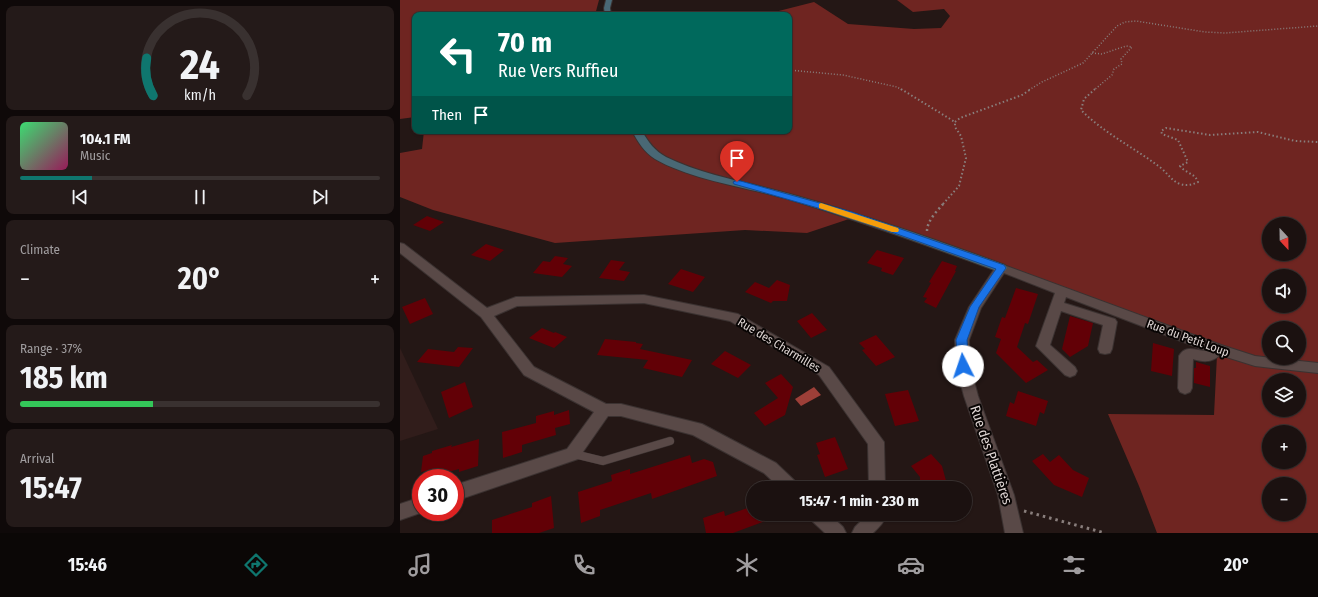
<!DOCTYPE html>
<meta charset="utf-8">
<style>
body{margin:0;font-family:"Fira Sans Condensed",sans-serif;background:#241a19;color:#f1f3f6;height:100vh;display:flex;flex-direction:column;font-size:15px;white-space:nowrap}
*{box-sizing:border-box;margin:0}
p{font-size:13px;color:#a09d9f}
.icon{flex:none;width:22px;height:22px;fill:none;stroke:currentColor;stroke-width:2;stroke-linecap:round;stroke-linejoin:round}
.map{position:relative;flex:1;overflow:hidden}
.details{display:flex;flex-direction:column;gap:6px;padding:6px;background:#0f0909;width:400px}
.details>*{flex:none}
.guide{position:absolute;left:12px;top:12px;width:380px;height:122px;border-radius:8px;box-shadow:0 1px 3px #0004,0 0 0 1px #393130;background:#00695c;color:#fff;overflow:hidden}
.needle{width:26px;rotate:158deg}
.tools{position:absolute;left:862px;top:217px;display:grid;gap:8px}
.tools a{display:grid;place-items:center;width:44px;height:44px;border-radius:50%;background:#1b1110;box-shadow:0 1px 3px #0004,0 0 0 1px #393130;font-size:20px}
.speed{position:absolute;left:12px;top:469px;display:flex;gap:8px;font-size:20px;font-weight:700;text-align:center}
.speed>*{display:grid;place-content:center;width:52px;height:52px;border-radius:50%;background:#1b1110;box-shadow:0 1px 3px #0004,0 0 0 1px #393130;line-height:1}
.speed .limit{border:6px solid #d22;background:#fff;color:#111}
.pin{position:absolute;display:grid;place-items:center;width:34px;height:34px;color:#fff;margin:-41px -17px;border-radius:50% 50% 50% 0;rotate:-45deg;box-shadow:0 0 4px #0007}
.pin .icon{rotate:45deg}
.me{position:absolute;width:44px;margin:-22px;rotate:356deg;stroke-linejoin:round;filter:drop-shadow(0 0 3px #0008)}
.turn{display:flex;align-items:center;gap:14px;height:84px;padding:0 20px;font-size:18px}
.turn .icon{width:52px;height:52px;stroke-width:2.5}
.turn b{display:block;font-size:28px;line-height:34px}
.then{display:flex;align-items:center;height:38px;padding:0 20px;background:#0003;gap:8px;font-size:15px}
.big{font-size:30px;font-weight:700;line-height:1.1}
.details .widget{flex:1;display:flex;flex-direction:column;justify-content:center;gap:6px;min-width:0;padding:0 14px;border-radius:8px;background:#241a19}
.details .dial{align-items:center;gap:0}
.dial svg{height:104px;overflow:visible;fill:none;stroke:#393130;stroke-width:7;stroke-linecap:round;text-anchor:middle}
.dial text{fill:#f1f3f6;stroke:none}
.song{display:flex;align-items:center;gap:12px}
.cover{width:48px;height:48px;border-radius:6px;background:linear-gradient(135deg,hsl(140 70% 55%),hsl(330 70% 35%))}
.played{height:4px;border-radius:2px;background:linear-gradient(90deg,#0f766e 20%,#393130 20%)}
.keys{display:flex;justify-content:space-around;direction:ltr}
.heat{display:flex;justify-content:space-between;align-items:center;font-size:22px;direction:ltr}
.charge{height:6px;border-radius:3px;background:linear-gradient(90deg,#34c759 37%,#393130 0)}
.trip{position:absolute;left:346px;top:481px;width:226px;height:40px;border-radius:20px;background:#1b1110;box-shadow:0 1px 3px #0004,0 0 0 1px #393130;font-weight:700;line-height:40px;text-align:center}
.tabs{display:flex;height:64px;justify-content:space-around;align-items:center;background:#0b0706;color:#a09d9f}
.tabs .icon{width:28px;height:28px}
.tabs .on{color:#0f766e}
.tabs b{font-size:18px;color:#f1f3f6}
main{display:flex;flex:1;min-height:0}
.map>svg:first-child{display:block}
.built{fill:#311d1b}
.green{fill:#6f2521;fill-rule:evenodd}
.water{fill:#9d3f38}
.building{fill:#620006}
.lines{fill:none;stroke-linecap:round;stroke-linejoin:round}
.lane-casing{stroke:#3b3231;stroke-width:9}
.street-casing{stroke:#3b3231;stroke-width:2}
.secondary-casing{stroke:#3b3231;stroke-width:2}
.path-far3{stroke:#897e7c;stroke-width:1.5;stroke-dasharray:1 2;stroke-linecap:butt}
.path-far2{stroke:#897e7c;stroke-width:2;stroke-dasharray:1.5 2.5;stroke-linecap:butt}
.path-far1{stroke:#897e7c;stroke-width:2.5;stroke-dasharray:2 3;stroke-linecap:butt}
.path{stroke:#897e7c;stroke-width:3;stroke-dasharray:2.5 4;stroke-linecap:butt}
.lane{stroke:#594947;stroke-width:8}
.street{fill:#594947;fill-rule:evenodd}
.secondary{fill:#496875;fill-rule:evenodd}
.route{fill:#1a73e8;stroke:#114b97}
.slow{fill:#f59e0b}
.labels{text-anchor:middle;dominant-baseline:central;stroke-width:4;stroke-linejoin:round;paint-order:stroke}
.street-label{font-size:12px;fill:#ded5d3;stroke:#090504}
.near-street-label{font-size:14px;fill:#ded5d3;stroke:#090504}
</style>
<main>
<section class="details">
<div class="widget dial"><svg viewBox="0 0 100 80">
<path d="M14 69A42 42 0 1 1 86 69"/>
<path d="M14 69A42 42 0 0 1 9 40" stroke="#0f766e"/>
<text x="50" y="56" font-size="32" font-weight="700">24</text>
<text x="50" y="72" font-size="11">km/h</text>
</svg></div>
<div class="widget">
<div class="song"><i class="cover"></i><div><b>104.1 FM</b><p>Music</p></div></div>
<div class="played"></div>
<div class="keys"><svg class="icon" aria-label="previous" viewBox="0 0 24 24"><path d="M18 5L8 12l10 7zM5 5v14"/></svg><svg class="icon" aria-label="pause" viewBox="0 0 24 24"><path d="M8 5v14M16 5v14"/></svg><svg class="icon" aria-label="next" viewBox="0 0 24 24"><path d="M6 5l10 7-10 7zM19 5v14"/></svg></div>
</div>
<div class="widget"><p>Climate</p>
<div class="heat"><a>−</a><b class="big">20°</b><a>+</a></div>
</div>
<div class="widget"><p>Range · 37%</p><b class="big">185 km</b><div class="charge"></div></div>
<div class="widget"><p>Arrival</p><b class="big">15:47</b></div>
</section>
<div class="map">
<svg width="918" height="533" viewBox="0 0 918 533">
<rect width="100%" height="100%" fill="#241715"/>
<polygon class="built" points="0,348 38,429 0,441"/>
<g class="green">
<polygon points="0,0 199,0 195,15 15,15 15,117 0,119"/>
<path d="M497,0H918V533H757L739,486L708,414L814,415L817,355L458,216L407,233L345,230L155,243L33,210L0,197V153L22,149L24,131H389V15H363L414,2L448,24L514,29L541,28L550,16L544,9L513,12ZM869,224H899V254H869ZM869,276H899V306H869ZM869,328H899V358H869ZM869,380H899V410H869ZM869,432H899V462H869ZM869,484H899V514H869Z"/>
</g>
<polygon class="water" points="414,387 421,395 401,406 395,399"/>
<g class="building">
<polygon points="27,216 44,222 30,231 13,225"/>
<polygon points="86,244 104,250 90,261 71,255"/>
<polygon points="477,250 504,258 493,275 481,271 482,268 467,263"/>
<polygon points="155,256 168,258 163,264 172,266 162,277 133,273 143,261 150,262"/>
<polygon points="211,260 225,262 219,270 230,272 224,281 199,278"/>
<polygon points="542,261 557,266 555,271 556,271 536,308 524,302 527,298 523,297 531,283 529,282"/>
<polygon points="281,269 305,277 293,292 268,284"/>
<polygon points="377,280 390,285 387,301 373,301 371,303 345,292 355,282 369,288"/>
<polygon points="616,288 638,294 628,324 625,323 617,347 633,362 637,360 648,370 626,383 596,353 601,339 595,337 602,317 605,318"/>
<polygon points="25,298 33,314 10,324 2,307"/>
<polygon points="412,313 427,330 411,338 397,321"/>
<polygon points="670,316 693,323 688,346 670,357 662,349"/>
<polygon points="142,328 154,333 155,332 167,337 154,348 129,338"/>
<polygon points="476,335 495,357 476,366 462,350 465,349 459,343"/>
<polygon points="205,339 236,342 236,343 243,344 240,349 292,360 282,377 243,368 248,360 197,355"/>
<polygon points="753,343 774,349 772,376 751,371"/>
<polygon points="58,347 73,348 59,367 17,362 28,349 54,352"/>
<polygon points="325,351 351,365 338,378 311,364"/>
<polygon points="796,362 810,366 810,387 794,383 794,368 796,368"/>
<polygon points="381,374 393,387 385,415 365,426 354,413 378,398 365,383"/>
<polygon points="65,382 73,407 49,418 41,392"/>
<polygon points="508,390 519,421 495,426 485,394"/>
<polygon points="618,391 648,401 644,414 640,412 636,426 606,416 610,402 614,404"/>
<polygon points="169,410 170,424 155,428 156,435 122,445 122,452 103,458 102,432 136,423 136,416 154,411 154,415"/>
<polygon points="435,437 448,469 425,477 417,455 420,454 416,443"/>
<polygon points="79,439 78,466 59,472 59,469 30,477 31,470 21,472 23,456 32,453 32,451 52,445 51,447"/>
<polygon points="531,454 542,466 548,488 526,488 524,481 520,482 520,477 511,466"/>
<polygon points="643,454 650,462 659,455 673,470 689,478 682,497 654,485 632,461"/>
<polygon points="290,455 292,463 304,459 313,462 317,476 252,499 251,493 200,510 200,516 181,523 178,492 212,481 211,475 230,469 230,474"/>
<polygon points="151,496 154,528 139,533 92,533 92,520 132,507 132,503"/>
<polygon points="353,506 353,514 381,514 382,515 333,533 306,533 303,518 324,511 325,516"/>
</g>
<g class="lines">
<defs>
<polyline id="lane" points="174,454 203,461 270,441"/>
<g id="street">
<polygon points="0,243 4,244 87,308 116,297 244,295 338,314 429,367 484,442 485,488 469,488 468,444 419,375 330,321 244,303 117,306 94,316 134,367 206,404 221,404 302,424 376,463 397,483 399,488 380,488 364,473 293,435 221,416 208,416 178,459 55,501 55,485 167,449 194,412 124,375 81,317 0,253"/>
<path d="M601,264L821,345L855,356L918,363V373L855,366L820,355C811,363 803,362 793,359L792,388L790,392L785,394L780,392L778,388L779,356C786,344 796,351 807,351L666,297L664,303L715,319L717,322L712,349L710,353L705,354L700,353L698,349L703,325L661,311L650,345L675,367L677,371L675,375L670,377L665,375L636,346L655,293L604,273L581,308L569,340L570,366L578,396L614,495L623,533H605L598,495L564,396L556,366L555,340L569,307L597,265Z"/>
<polygon points="21,497 21,512 23,512 0,520 0,504"/>
<polygon points="409,514 429,514 443,527 446,533 425,533 411,520"/>
<path d="M468,514H486C485,522 479,527 473,533H452L455,527Z"/>
</g>
<g id="secondary">
<polygon points="206,0 212,0 210,8 211,15 205,15 204,8"/>
<path d="M232,131H242C248,142 255,151 266,157C307,177 354,183 397,196C468,216 537,240 605,265L607,268L605,271H597C529,246 460,221 391,200C350,188 291,180 255,159C244,152 238,142 232,131Z"/>
</g>
</defs>
<use href="#lane" class="lane-casing"/>
<use href="#street" class="street-casing"/>
<use href="#secondary" class="secondary-casing"/>
<g class="path-far3">
<polyline points="692,53 702,54 726,46 732,47 721,59 722,64 714,69 712,75 694,90"/>
<polyline points="389,70 443,75 497,87 502,90"/>
<polyline points="629,90 642,82 683,63 717,26 725,22 736,21 805,32 825,33 918,26"/>
</g>
<g class="path-far2">
<polyline points="501,89 555,122"/>
<path d="M695,89L684,99L681,110C705,134 735,148 761,168C768,174 772,181 780,184C787,186 792,185 798,182C795,173 785,173 780,166L788,162L778,140L762,134L761,131L766,128L810,135L858,132L895,141L918,142"/>
<polyline points="555,122 560,118 622,95 631,89"/>
<polyline points="543,204 559,186 566,158 561,136 555,127 555,122"/>
</g>
<path class="path-far1" d="M527,231C527,221 537,211 544,203"/>
<polyline class="path" points="624,511 705,533"/>
<use href="#lane" class="lane"/>
<use href="#street" class="street"/>
<use href="#secondary" class="secondary"/>
</g>
<polygon class="route" points="337,180 452,212 604,265 606,268 579,307 567,340 569,366 567,369 563,371 560,369 558,366 556,340 570,307 596,269 446,216 334,184 333,182"/>
<polygon class="slow" points="421,203 498,228 499,230 498,232 492,232 419,208 419,204"/>
<g class="labels">
<g class="street-label">
<text transform="translate(788 338) rotate(20)">Rue du Petit Loup</text>
<text transform="translate(379 345) rotate(31)">Rue des Charmilles</text>
</g>
<g class="near-street-label">
<text transform="translate(591 455) rotate(71)">Rue des Plattières</text>
</g>
</g>
</svg>
<div class="tools">
<a><svg class="needle" viewBox="-14 -14 28 28"><path d="M0-13l5 13h-10z" fill="#e53935"/><path d="M0 13l5-13h-10z" fill="#a09d9f"/></svg></a>
<a><svg class="icon" aria-label="sound" viewBox="0 0 24 24"><path d="M4 9h4l5-4v14l-5-4H4zM17 9q2 3 0 6"/></svg></a>
<a><svg class="icon" aria-label="search" viewBox="0 0 24 24"><circle cx="10" cy="10" r="6"/><path d="M15 15l6 6"/></svg></a>
<a><svg class="icon" aria-label="layers" viewBox="0 0 24 24"><path d="M12 4l9 5-9 5-9-5zM3 14l9 5 9-5"/></svg></a>
<a>+</a>
<a>−</a>
</div>
<div class="speed"><div class="limit">30</div></div>
<div class="pin" style="left:337px;top:182px;background:#d93025"><svg class="icon" aria-label="arrive" viewBox="0 0 24 24"><path d="M6 21V4h12l-3 4 3 4H6"/></svg></div>
<svg class="me" style="left:563px;top:366px" viewBox="-20 -20 40 40"><circle r="19" fill="#fff"/><path d="M0-13L10 11 0 6-10 11z" fill="#1a73e8"/></svg>
<div class="trip">15:47 · 1 min · 230 m</div>
<div class="guide">
<div class="turn"><svg class="icon" aria-label="left" viewBox="0 0 24 24"><path d="M17 20v-9H6M10 6l-5 5 5 5"/></svg><div><b>70 m</b>Rue Vers Ruffieu</div></div>
<div class="then">Then<svg class="icon" aria-label="arrive" viewBox="0 0 24 24"><path d="M6 21V4h12l-3 4 3 4H6"/></svg></div>
</div>
</div>
</main>
<nav class="tabs">
<b>15:46</b>
<svg class="icon on" aria-label="directions" viewBox="0 0 24 24"><path d="M12 3l9 9-9 9-9-9zM9 14v-3h6M13 9l2 2-2 2"/></svg>
<svg class="icon" aria-label="music" viewBox="0 0 24 24"><path d="M9 18V5l10-2v13"/><circle cx="6" cy="18" r="3"/><circle cx="16" cy="16" r="3"/></svg>
<svg class="icon" aria-label="phone" viewBox="0 0 24 24"><path d="M5 4h4l2 5-3 2q2 4 5 5l2-3 5 2v4C11 20 4 13 5 4z"/></svg>
<svg class="icon" aria-label="climate" viewBox="0 0 24 24"><path d="M12 3v18M4 7l16 10M4 17L20 7"/></svg>
<svg class="icon" aria-label="car" viewBox="0 0 24 24"><path d="M5 17H2v-5l4-1 3-4h7l3 4 3 1v5h-3M9 17h6M6 11h13"/><circle cx="7" cy="17" r="2"/><circle cx="17" cy="17" r="2"/></svg>
<svg class="icon" aria-label="filters" viewBox="0 0 24 24"><path d="M4 7h16M4 17h16"/><circle cx="9" cy="7" r="2"/><circle cx="15" cy="17" r="2"/></svg>
<b>20°</b>
</nav>
